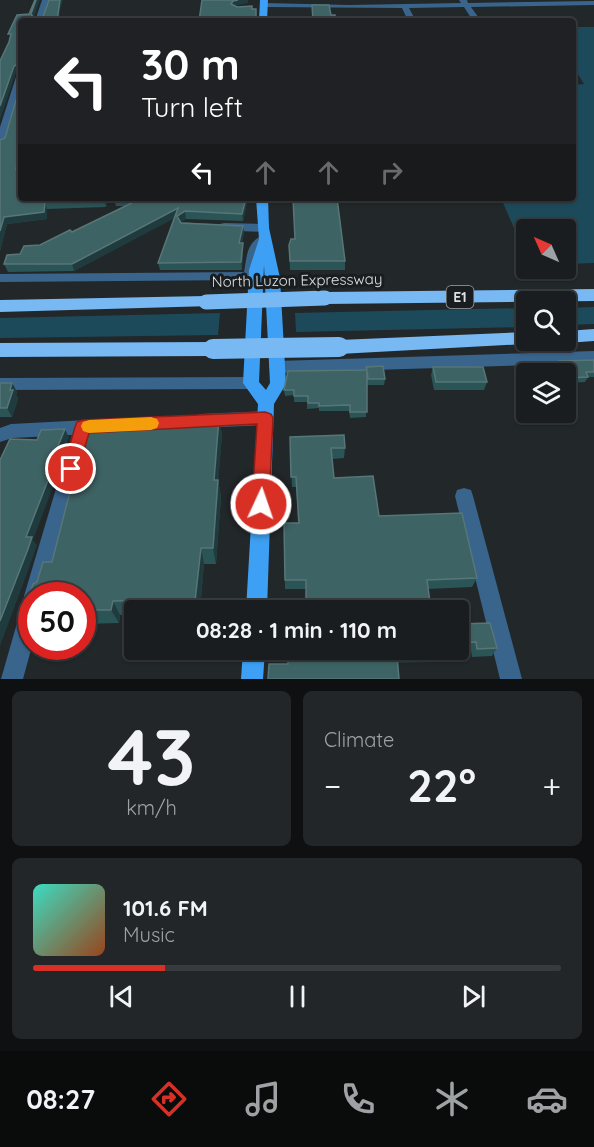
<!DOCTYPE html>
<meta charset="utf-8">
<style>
body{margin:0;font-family:Quicksand,sans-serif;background:#232628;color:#f1f3f6;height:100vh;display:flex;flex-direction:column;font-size:22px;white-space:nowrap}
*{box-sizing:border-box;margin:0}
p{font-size:20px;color:#9fa2a4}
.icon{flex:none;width:33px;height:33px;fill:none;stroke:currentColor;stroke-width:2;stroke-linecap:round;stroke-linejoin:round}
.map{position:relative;height:679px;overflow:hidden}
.drawer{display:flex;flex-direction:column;gap:12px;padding:12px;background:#0e1011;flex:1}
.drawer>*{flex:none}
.top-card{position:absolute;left:18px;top:18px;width:558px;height:183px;border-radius:6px;box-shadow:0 2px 4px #0004,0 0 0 2px #383b3d;background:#202124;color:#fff;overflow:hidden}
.needle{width:39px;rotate:315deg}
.controls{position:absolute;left:516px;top:219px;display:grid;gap:12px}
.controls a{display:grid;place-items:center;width:60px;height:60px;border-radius:6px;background:#1a1d1f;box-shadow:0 2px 4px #0004,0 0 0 2px #383b3d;font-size:30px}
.speed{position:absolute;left:18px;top:582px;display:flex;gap:12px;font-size:30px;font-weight:700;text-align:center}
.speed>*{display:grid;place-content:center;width:78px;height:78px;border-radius:50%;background:#1a1d1f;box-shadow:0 2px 4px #0004,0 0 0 2px #383b3d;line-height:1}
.speed .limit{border:9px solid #d22;background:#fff;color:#111}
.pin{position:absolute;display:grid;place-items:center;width:51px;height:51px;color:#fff;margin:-26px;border:3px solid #fff;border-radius:50%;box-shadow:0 2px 6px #0007}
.me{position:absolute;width:66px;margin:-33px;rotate:3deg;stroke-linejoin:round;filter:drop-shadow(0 0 4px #0008)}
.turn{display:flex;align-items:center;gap:21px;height:126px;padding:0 24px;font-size:27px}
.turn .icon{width:78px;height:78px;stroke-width:2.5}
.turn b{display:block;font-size:42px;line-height:51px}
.lanes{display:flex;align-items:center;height:57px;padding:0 24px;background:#0003;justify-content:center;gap:30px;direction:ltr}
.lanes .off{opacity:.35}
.big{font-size:45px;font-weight:800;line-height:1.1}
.drawer .tile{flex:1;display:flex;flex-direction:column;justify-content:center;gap:9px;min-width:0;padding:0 21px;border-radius:9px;background:#232628}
.drawer .dial{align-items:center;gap:0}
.dial b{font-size:78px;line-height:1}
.song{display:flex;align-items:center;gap:18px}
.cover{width:72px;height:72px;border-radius:9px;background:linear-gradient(135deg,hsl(170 70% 55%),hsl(20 70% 35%))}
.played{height:6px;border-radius:3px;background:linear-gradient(90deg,#d93025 25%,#383b3d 25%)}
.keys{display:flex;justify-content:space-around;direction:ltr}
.heat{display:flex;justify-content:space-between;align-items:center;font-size:33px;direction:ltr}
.drawer .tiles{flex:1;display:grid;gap:12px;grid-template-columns:1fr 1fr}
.tile:last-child{grid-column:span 2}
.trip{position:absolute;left:124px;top:600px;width:345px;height:60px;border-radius:6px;background:#1a1d1f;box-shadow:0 2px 4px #0004,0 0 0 2px #383b3d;font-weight:800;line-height:60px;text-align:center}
.dock{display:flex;height:96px;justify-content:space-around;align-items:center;background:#0a0c0c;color:#9fa2a4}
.dock .icon{width:42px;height:42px}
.dock .current{color:#d93025}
.dock b{font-size:27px;color:#f1f3f6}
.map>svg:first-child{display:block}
.green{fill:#1d4a5a}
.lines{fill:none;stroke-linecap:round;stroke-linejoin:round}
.minor{fill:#39648c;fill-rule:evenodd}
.major{fill:#3da0f4;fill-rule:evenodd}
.highway{fill:#78b8f3;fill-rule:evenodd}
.highway-bridge-far1{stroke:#78b8f3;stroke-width:15}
.highway-bridge{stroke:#78b8f3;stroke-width:20}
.wall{fill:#2a5456}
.shaded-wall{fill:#1f3b3d}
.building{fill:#3e6364;stroke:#577678;stroke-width:1.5}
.route{fill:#d93025;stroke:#8d1f18;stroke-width:1.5}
.slow{fill:#f59e0b}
.labels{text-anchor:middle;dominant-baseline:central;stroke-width:6;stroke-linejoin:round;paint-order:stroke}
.shield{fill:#191d1f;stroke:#a2a6a7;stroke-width:1.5}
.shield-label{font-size:14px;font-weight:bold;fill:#dde0e1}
.street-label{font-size:15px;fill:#dde0e1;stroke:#191d1f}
</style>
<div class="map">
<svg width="594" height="679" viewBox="0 0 594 679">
<rect width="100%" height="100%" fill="#222729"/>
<g class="green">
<polygon points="573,27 594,27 594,263 566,264 566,230 526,230 526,256 501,198 573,198 573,85 584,84 573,66"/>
<polygon points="594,307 594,324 566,325 566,308"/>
<polygon points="526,308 526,327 296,332 295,313"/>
<polygon points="220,313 218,335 0,338 0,318"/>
</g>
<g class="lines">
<g class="minor">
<polygon points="42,0 50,0 43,21 35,21"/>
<polygon points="459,0 467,0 468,3 594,1 594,5 471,7 481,21 473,21 464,7 409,8 416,21 408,21 402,8 265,7 261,5 265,3 349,5 461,3"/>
<polygon points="21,71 21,89 5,144 0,147 0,127 17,74"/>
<polygon points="224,223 263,224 269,228 263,232 220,230 218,227 220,224"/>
<path d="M264,235L270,239L259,251L258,273L247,280L0,282V274L244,272C247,257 246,241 264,235Z"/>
<polygon points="594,351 594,363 277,373 271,371 269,367 271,363 277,361"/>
<polygon points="251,377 257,379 259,383 257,387 251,389 0,390 0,378"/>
<polygon points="265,411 271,413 273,418 271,423 265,425 200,428 194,426 192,421 194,416 200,414"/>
<polygon points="107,419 113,421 116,426 113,431 90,434 46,596 32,596 32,646 23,679 1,679 21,609 26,601 24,596 72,435 12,438 0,442 0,428 11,424"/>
<polygon points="464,488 471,490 473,496 522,679 500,679 455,496 457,490"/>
</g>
<g class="major">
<polygon points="260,0 268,0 267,21 259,21"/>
<path d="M256,198H268L269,228L280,278L286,384L274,404L267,610H246L258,404L243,383L249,270L259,239ZM264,265L270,383L266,390L259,382Z"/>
<polygon points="243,650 265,650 263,679 241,679"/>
</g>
<g class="highway">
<polygon points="594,289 594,301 325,304 319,302 317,298 319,294 325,292"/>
<polygon points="206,296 212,298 214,302 212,306 0,312 0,300"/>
<polygon points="594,329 594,341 566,343 559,340 566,340 566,331"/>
<polygon points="526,332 526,340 534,340 526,344 339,354 333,352 330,347 333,342 339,340"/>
<polygon points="213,342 219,344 222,349 219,354 213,356 0,357 0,343"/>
</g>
<polyline class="highway-bridge-far1" points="206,302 325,298"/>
<polyline class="highway-bridge" points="213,349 339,347"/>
</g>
<g class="wall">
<polygon points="21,83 20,169 21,198 108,198 106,207 47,209 47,219 7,224 0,251 0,140 5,138"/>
<polygon points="117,198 248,198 243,221 186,219 180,222 243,226 244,233 242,243 243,251 242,270 160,270 158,263 174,218 74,271 8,272 4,264 20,254 40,245 72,232 126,206 116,206 114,199"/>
<polygon points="286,198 337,198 345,261 345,270 290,270 289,245 295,239 293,201 286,201"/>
<polygon points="594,360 594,377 588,377 585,382 566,383 566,374 559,374 557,366 559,361"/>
<polygon points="366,367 385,379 384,385 367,385 366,417 350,418 349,411 319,411 319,408 307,409 307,402 294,402 294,395 285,396 284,390 366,370"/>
<polygon points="433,367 487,382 484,390 434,390 431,375"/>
<polygon points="0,383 12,383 17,392 16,395 18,399 12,417 0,417"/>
<polygon points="219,418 222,435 218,480 221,497 216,564 204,564 200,610 135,610 135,614 120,615 119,623 82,624 82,596 32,596 32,619 25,612 33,584 37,582 43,562 52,562 88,421"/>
<polygon points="290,437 345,448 344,458 332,459 334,478 379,516 477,578 472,587 428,589 285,589 284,523 298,523 296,487 292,487"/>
<polygon points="459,624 497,648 492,656 472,657 471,650 438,652 438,654 434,662 288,664 310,653 336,653 337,650 459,650"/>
</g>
<g class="shaded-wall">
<polygon points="36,0 40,0 33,20 31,14"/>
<polygon points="60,0 63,0 60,10 59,21 57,21"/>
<polygon points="238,0 248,0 248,3 234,6 231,4 233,1"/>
<polygon points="21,63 21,70 16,72 0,120 0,106 14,66"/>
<polygon points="21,148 21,166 18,176 16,169"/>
<polygon points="104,198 108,198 106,207 104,200"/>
<polygon points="246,198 248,198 243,221 242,214"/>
<polygon points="45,202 47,209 47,219 7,224 0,251 0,231 4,217"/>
<polygon points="178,208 185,211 186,219 178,224 177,217 74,271 72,264"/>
<polygon points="243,226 244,233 240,251 239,243"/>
<polygon points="243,243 243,251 242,270 241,262"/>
<polygon points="12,383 17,392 16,395 18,399 12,417 7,408 10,390"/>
<polygon points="219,418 222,435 217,497 214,480"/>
<polygon points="65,429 69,438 54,475 56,479 33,540 37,545 33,557 0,646 0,621 48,470"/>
<polygon points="218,480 221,497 216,564 213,548"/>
<polygon points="201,548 204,564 200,610 194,610"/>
<polygon points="113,601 120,615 119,623 111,610"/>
</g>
<g class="building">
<polygon points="35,0 36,0 31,14 33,17 43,17 49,0 60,0 57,21 21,21 21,81 21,63 14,66 0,106 0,61 9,42 11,34 8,34 17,15 29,14"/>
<polygon points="202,0 238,0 233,1 231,4 237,7 252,6 252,9 256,9 256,21 199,21"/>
<polygon points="312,5 329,5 331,15 335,15 336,21 313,21"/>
<polygon points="21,83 21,148 16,169 21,169 21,198 104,198 104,200 45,202 44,212 4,217 0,231 0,140 5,138"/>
<polygon points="117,198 246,198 242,214 185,211 177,216 181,223 243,226 239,243 243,243 241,262 158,263 178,208 72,264 4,264 7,255 20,254 24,246 40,245 70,230 72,232 142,198 114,199"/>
<polygon points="293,198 337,198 345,261 290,261 289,245 291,239 295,239"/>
<polygon points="594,360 594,372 586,372 588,377 566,378 566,374 564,374 559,361"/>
<polygon points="383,366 385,379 368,379 367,370 367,412 350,412 350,405 319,406 319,403 308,403 308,396 294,396 294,390 284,390 288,371 367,370 366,367"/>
<polygon points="433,367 483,367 487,382 436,382"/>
<polygon points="0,383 12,383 10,390 13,390 7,408 0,408"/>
<polygon points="219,418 214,480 218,480 213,548 201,548 194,610 157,610 158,600 113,601 111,610 82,610 82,596 32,596 32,612 25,612 33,584 37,582 43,562 52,562 88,421"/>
<polygon points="65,429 48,470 52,470 26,537 32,537 28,549 0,621 0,460 10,439 37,440 41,430"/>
<polygon points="344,435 345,448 331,448 334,478 373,476 379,516 462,513 477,578 427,580 431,610 306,610 306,580 285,580 284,523 299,523 296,477 291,477 290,437"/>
<polygon points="490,623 497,648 477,649 476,642 459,643 459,624"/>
<polygon points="288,650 309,650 310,653 337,653 337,650 437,650 438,654 397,655 399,679 268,679 269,664 288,664"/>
</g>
<polygon class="route" points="265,412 271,414 273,418 269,504 267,509 261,511 255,509 252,504 257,424 89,433 77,474 71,476 65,474 63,469 75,427 77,422 83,420"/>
<polygon class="slow" points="151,417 157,419 159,423 157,428 151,430 89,433 83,431 81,426 83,422 89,420"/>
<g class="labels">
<rect class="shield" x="446.5" y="286" width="27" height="22" rx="4.5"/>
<g class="shield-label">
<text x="460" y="297">E1</text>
</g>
<g class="street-label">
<text transform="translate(297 280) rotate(-1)">North Luzon Expressway</text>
</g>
</g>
</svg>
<div class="controls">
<a><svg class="needle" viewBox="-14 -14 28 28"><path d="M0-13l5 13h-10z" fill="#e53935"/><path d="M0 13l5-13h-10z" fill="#9fa2a4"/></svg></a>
<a><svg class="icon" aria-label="search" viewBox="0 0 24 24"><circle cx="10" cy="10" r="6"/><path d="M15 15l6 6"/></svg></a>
<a><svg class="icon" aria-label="layers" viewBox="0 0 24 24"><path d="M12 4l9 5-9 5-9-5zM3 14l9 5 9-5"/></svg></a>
</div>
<div class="speed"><div class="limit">50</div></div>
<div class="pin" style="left:71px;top:469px;background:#d93025"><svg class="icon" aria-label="arrive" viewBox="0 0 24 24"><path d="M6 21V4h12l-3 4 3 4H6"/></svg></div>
<svg class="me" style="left:261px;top:504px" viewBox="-20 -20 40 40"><circle r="17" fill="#d93025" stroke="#fff" stroke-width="3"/><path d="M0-11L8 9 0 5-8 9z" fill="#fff"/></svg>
<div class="trip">08:28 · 1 min · 110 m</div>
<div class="top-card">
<div class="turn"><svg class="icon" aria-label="left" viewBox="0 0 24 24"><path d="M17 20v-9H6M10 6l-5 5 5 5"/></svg><div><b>30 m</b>Turn left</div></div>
<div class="lanes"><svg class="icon" aria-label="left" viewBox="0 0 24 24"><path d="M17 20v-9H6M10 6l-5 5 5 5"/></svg><svg class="icon off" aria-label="ahead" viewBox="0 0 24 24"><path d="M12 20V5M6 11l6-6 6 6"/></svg><svg class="icon off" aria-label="ahead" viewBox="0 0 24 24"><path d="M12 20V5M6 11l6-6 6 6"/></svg><svg class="icon off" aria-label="right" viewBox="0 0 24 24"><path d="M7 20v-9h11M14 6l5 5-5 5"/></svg></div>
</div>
</div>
<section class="drawer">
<div class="tiles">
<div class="tile dial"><b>43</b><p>km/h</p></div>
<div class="tile"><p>Climate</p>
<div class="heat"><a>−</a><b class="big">22°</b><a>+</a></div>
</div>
<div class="tile">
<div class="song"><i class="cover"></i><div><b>101.6 FM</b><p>Music</p></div></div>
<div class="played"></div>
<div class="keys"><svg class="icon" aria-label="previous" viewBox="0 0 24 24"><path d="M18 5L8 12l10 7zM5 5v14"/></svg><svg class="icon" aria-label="pause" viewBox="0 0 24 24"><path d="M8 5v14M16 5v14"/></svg><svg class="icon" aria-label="next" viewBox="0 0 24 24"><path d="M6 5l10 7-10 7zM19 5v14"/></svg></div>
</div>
</div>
</section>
<nav class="dock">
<b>08:27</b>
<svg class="icon current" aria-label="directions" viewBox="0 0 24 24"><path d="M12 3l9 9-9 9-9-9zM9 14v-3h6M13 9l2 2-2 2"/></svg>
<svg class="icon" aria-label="music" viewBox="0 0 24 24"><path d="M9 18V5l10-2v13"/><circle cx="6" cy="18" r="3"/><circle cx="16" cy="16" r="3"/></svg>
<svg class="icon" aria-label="phone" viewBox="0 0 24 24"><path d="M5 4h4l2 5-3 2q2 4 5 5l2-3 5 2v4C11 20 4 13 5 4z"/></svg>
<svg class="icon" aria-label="climate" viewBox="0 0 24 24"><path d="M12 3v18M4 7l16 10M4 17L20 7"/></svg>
<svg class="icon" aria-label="car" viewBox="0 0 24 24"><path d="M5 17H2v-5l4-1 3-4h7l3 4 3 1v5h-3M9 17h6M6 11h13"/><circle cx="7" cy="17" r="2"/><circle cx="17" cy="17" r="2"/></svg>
</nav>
